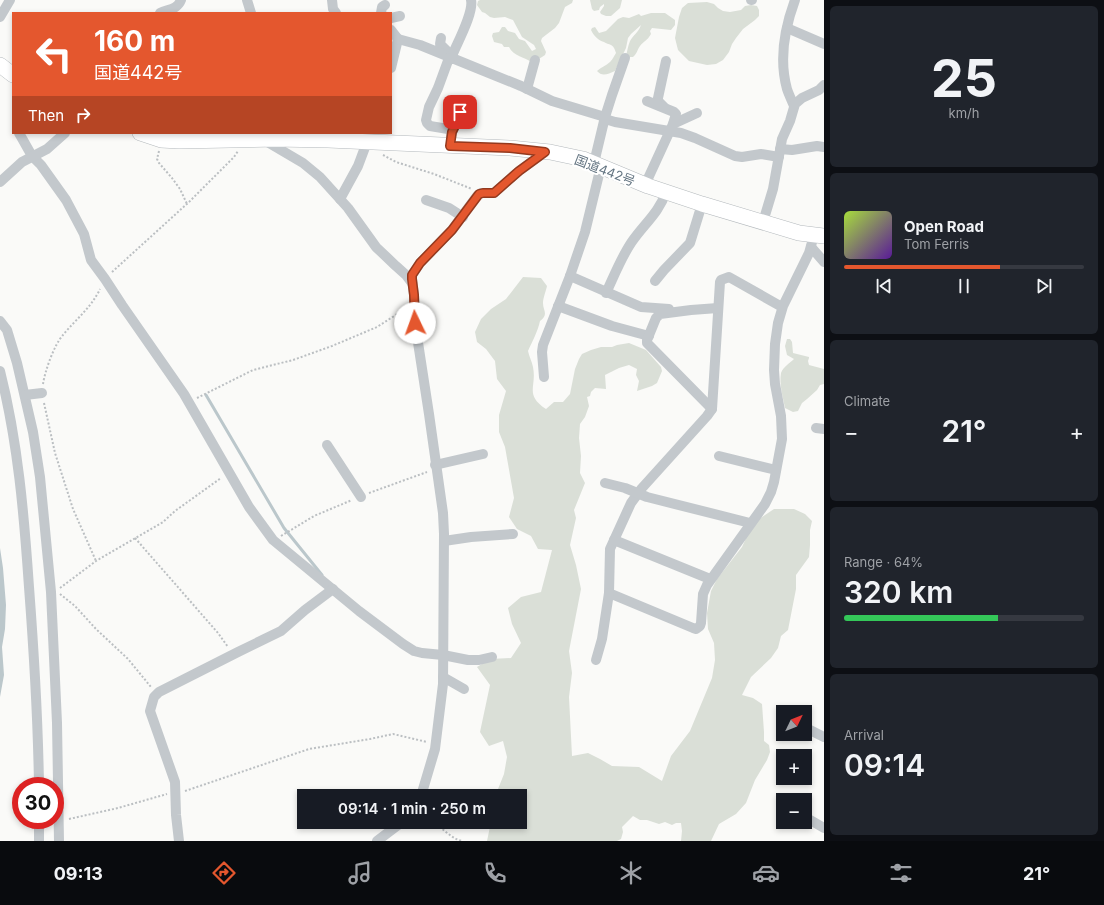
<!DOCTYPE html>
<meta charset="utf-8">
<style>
body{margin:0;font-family:Inter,"Noto Sans JP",sans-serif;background:#20242c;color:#f1f3f6;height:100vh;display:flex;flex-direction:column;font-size:15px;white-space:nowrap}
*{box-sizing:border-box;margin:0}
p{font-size:13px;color:#9ea1a6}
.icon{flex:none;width:22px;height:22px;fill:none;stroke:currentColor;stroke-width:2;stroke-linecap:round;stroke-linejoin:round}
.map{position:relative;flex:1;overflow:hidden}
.sheet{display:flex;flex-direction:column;gap:6px;padding:6px;background:#0d0f14;width:280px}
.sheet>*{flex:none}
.guide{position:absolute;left:12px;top:12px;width:380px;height:122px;border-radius:0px;box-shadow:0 2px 6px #0003;background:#e4572e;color:#fff;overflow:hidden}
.needle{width:26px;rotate:47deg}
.tools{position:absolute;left:776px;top:705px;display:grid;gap:8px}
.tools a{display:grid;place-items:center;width:36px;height:36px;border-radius:0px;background:#171b24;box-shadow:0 2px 6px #0003;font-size:20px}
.speed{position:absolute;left:12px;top:777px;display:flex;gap:8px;font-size:20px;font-weight:700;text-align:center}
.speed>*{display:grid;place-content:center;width:52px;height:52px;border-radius:50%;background:#171b24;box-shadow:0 2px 6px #0003;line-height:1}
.speed .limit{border:6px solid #d22;background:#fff;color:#111}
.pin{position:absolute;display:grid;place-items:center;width:34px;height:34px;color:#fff;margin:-17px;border-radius:8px;box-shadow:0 2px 6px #0006}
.me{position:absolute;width:44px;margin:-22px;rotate:357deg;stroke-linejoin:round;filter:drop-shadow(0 0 3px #0008)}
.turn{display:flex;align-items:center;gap:14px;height:84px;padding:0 16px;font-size:18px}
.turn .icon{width:52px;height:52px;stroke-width:2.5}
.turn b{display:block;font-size:28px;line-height:34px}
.then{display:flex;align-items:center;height:38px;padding:0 16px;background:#0003;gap:8px;font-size:15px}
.big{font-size:30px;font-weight:600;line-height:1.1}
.sheet .widget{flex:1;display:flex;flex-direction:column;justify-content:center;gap:6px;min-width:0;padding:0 14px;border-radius:6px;background:#20242c}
.sheet .dial{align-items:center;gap:0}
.dial b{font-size:52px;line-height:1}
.song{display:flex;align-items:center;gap:12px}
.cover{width:48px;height:48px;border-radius:6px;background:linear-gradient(135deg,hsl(80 70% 55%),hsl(270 70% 35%))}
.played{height:4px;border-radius:2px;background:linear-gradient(90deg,#e4572e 65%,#363941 65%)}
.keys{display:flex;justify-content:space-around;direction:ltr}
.heat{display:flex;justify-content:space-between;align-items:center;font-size:22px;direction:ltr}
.charge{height:6px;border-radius:3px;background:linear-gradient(90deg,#34c759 64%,#363941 0)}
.trip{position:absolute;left:297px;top:789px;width:230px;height:40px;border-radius:0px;background:#171b24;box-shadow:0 2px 6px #0003;font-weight:600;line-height:40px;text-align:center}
.dock{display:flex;height:64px;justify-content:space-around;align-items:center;background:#090b0e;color:#9ea1a6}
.dock .icon{width:28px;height:28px}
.dock .current{color:#e4572e}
.dock b{font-size:18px;color:#f1f3f6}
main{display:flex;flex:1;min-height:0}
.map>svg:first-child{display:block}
.green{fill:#dadfd7}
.water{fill:#bbc7cb}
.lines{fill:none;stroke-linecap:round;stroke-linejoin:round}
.stream{stroke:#bbc7cb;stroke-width:3}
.highway-casing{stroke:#b4b9bd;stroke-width:16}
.path{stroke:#bbbfc2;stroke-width:2;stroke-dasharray:2 2;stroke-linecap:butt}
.minor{stroke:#c3c8cc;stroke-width:10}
.highway{stroke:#fff;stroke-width:15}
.route-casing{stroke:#94391e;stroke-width:10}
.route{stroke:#e4572e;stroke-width:7}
.labels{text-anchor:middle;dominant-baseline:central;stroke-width:4;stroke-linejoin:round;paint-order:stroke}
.street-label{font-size:13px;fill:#657683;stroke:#fff}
</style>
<main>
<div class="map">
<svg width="824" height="841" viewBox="0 0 824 841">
<rect width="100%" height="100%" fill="#fafaf8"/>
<g class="green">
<path d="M480,0H573L572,3L565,7L559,23L555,28L542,38L541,41L546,52L545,55C541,58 537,59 533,63C525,57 513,56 509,47H504L502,44L494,42L492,36L493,33L499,32L502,27H505L508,31L515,33L519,39L525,41L532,51L536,49L534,45L522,37L513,20L505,17L494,18L490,17L485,13L482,12L477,5L478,1Z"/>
<polygon points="590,0 622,0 620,8 611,16 606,16 601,14 600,12 604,6 604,4 600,7 599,10 594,11 592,9"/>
<polygon points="707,2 714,4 718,8 723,11 730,12 741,10 745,6 751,5 757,6 759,10 759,16 755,20 743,29 736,38 732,44 729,52 723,60 716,64 707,65 689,61 678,50 675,38 679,17 682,8 688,3"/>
<path d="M651,13H665L675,20V25L671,30L652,28L650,31L651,34C647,41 644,41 640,46C637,50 637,54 633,57H626C627,51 628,46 630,41C634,34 638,33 641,25L631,34L628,38L626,48L615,71C608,74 602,77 597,71C601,67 606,66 610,62C613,59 614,56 616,53C613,43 611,46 604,42C598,40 594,36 591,30L592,28L595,27L599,33L606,31L618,19L623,17L629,18L639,14L641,16Z"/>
<path d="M523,277L541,278L547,286C546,291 543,298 543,303C543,311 549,314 540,321C538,331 532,342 528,351C529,356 532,362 533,367C537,387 524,394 546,409L554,402H563L570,394L575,369L579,359L582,354L591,350L601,347H612L617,345L629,343L646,350L661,367L662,371L657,383L652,386L637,391L639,381L636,375L637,369L629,365L619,368L605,375L606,389L595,388L591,392L590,396L587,397L589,406L585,417L580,424L579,438L581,456L580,473L585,483L574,510L576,518L570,545L576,565L581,589L569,651L572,673L569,697L572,756L588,753L600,759L612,766L639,767L662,781L671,756L690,731L712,678L715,660L714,643L708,629L707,613L711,591L717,579L742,547L748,534L759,519L774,509H794L805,514L812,521L810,530V545L809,557L796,575V589L788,630L781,636L778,648L771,658L751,677L742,695L753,698L762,704L764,732V741L769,745L770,752L767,760L755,780L746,803L736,814L719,824L711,841H681L682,831L681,823H676L672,825L665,822L659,824L647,820H640L633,816L622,827L623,832L621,839L617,841H487L491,822H520V796H494L496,794L504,774L507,757L503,741L489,746L480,732L490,685L477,667L490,659L511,658L521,643L512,624L508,608L521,597L541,592L552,550L538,549L531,536L517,529L509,517L514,498L505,447L499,432V415L506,391L497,379L495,361L486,349L477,342L475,332L481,319L491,309L506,299Z"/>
<path d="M787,339H790L792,342L793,353L809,357V358L808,361L809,365L824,369V384L820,385L817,390L807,399L802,403L798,411L793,412L785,408C783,398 779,384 781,373C783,367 790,363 794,359L787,355L785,346Z"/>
</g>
<polygon class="water" points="0,548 3,568 6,605 5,629 2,647 4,675 0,697"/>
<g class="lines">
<polyline class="stream" points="206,395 284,528 322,575"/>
<defs>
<g id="highway">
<polyline points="0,65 13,75"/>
<polyline points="140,133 161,140 179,141 275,139 328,140 510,148 550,152 583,159 648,186 702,204 799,233 824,236"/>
</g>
</defs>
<use href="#highway" class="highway-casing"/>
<g class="path">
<polyline points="159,151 157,159 159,163 172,178 180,189 187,204"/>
<polyline points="383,155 396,162 434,174 472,189"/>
<polyline points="112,272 189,202 234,157 238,151"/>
<path d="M43,384C45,371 54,345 63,335C76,319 91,308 100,289"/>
<polyline points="197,398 253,370 293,360 332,346 377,327 405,309"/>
<polyline points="44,403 55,453 73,509 96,561"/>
<polyline points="369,493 427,472"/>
<polyline points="281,536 314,516 352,500"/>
<polyline points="135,538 218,633 228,647"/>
<polyline points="60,588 96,561 163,522 175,511 221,478"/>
<polyline points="60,594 75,606 96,629 128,659 151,687"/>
<polyline points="185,791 309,749 370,739 393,734 427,742"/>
<polyline points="69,819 118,808 167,794"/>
<path d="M433,822C443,828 450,838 462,841"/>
</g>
<g class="minor">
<polyline points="247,0 251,13"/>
<polyline points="332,0 333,9 336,13"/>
<polyline points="751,0 752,0"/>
<path d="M160,13C168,9 177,10 181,0"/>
<polyline points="381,13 382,7 385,5"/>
<polyline points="0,17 10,0"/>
<polyline points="391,18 400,16"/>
<polyline points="787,28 824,44"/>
<polyline points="391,30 398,39 391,68"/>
<polyline points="441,38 440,44 452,56 453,59"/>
<polyline points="398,39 420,45 521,86 552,101 605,117"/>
<path d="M452,56C457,43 474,13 471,0"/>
<polyline points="449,58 438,88 429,107 426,120 427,123 430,126 448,129 452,132"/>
<polyline points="527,89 535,60"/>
<path d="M794,106C792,101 789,95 787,89C779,60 785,27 795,0"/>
<polyline points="664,107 658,101 658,98 666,61"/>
<polyline points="605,119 615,122 681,133 695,138 735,156 742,157 761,154 779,157"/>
<polyline points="673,124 697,113"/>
<polyline points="19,133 32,156 41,165 66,200 84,234 91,260 105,279 122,305 184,394 249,507 273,540 359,611 403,644 414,651 422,653 443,655 468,660 479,660 492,657"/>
<path d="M451,138C452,128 460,112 466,103"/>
<polyline points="264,140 303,163 320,177 348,208 376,247 396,266 406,275 412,283"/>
<polyline points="780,149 792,150 817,146 824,147"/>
<polyline points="594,163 605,117 612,95 625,58"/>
<polyline points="0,182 22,162 47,149 65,133"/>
<polyline points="645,185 673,124 676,114 674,112 647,101"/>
<polyline points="340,199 358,166 367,142"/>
<polyline points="426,200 449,208 463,217"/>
<polyline points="763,222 773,189 782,139 790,121 795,104 802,98 819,90 824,85"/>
<polyline points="811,247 824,262"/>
<polyline points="570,276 641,307 669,309"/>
<polyline points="655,281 664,270 690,243 702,204"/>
<path d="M606,293C614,276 621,258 631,243C643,225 659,213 666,192"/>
<polyline points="558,306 612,326 649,336"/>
<polyline points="782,307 729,277 721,280 720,282 712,409 707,416 642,488 631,503 610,549 609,593 693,628 696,629 700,626 701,623 703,594 707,585 765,504 771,492 774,482 782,439 781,416 775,384 774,370 775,344 778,323 783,306 809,253 814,235"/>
<polyline points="0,321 7,330 17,363 33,432 40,477 51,592 57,723 59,841"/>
<path d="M0,371C18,442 24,514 29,587C34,653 38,719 39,786"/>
<polyline points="544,377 542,352 543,345 570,276 585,232 601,166"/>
<polyline points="25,395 42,393"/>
<polyline points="712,409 649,345 647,343 647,340 656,318 660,314 691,310 718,308"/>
<polyline points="816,428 824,429"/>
<polyline points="327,445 361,497"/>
<polyline points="719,456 776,470"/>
<polyline points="435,465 483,454"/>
<polyline points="605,483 625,488 647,497 750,523"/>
<polyline points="614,540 710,579"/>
<polyline points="444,541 471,537 513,534"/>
<polyline points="596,660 602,639 609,593"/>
<polyline points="443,677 464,689"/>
<polyline points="808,729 824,737"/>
<polyline points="421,796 435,749 443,684 444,534 443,513 429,414 415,323 414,295 412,279 412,275 420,263 452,230 477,196 481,193 494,193 519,171 545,152"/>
<polyline points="805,817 824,828"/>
<polyline points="39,820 39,841"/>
<polyline points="179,841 176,815 175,782 150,711 154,697 159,692 238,652 281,631 305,610 333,589"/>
<polyline points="377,841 402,822"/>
</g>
<use href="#highway" class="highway"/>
</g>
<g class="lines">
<defs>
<polyline id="route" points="415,323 414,295 412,279 412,275 420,263 452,230 479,194 483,193 494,193 519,171 545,152 510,148 450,146 452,132 455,126 460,112"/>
</defs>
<use href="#route" class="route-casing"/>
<use href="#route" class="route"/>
</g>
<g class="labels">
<g class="street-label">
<text transform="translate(605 170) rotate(21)">国道442号</text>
</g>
</g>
</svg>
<div class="tools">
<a><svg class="needle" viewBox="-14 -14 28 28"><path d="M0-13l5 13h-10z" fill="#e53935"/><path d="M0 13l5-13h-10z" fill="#9ea1a6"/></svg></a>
<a>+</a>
<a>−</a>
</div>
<div class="speed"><div class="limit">30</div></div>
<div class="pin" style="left:460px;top:112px;background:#d93025"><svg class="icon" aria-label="arrive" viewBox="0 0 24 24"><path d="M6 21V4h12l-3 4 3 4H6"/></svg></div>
<svg class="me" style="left:415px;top:323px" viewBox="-20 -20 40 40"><circle r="19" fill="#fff"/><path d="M0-13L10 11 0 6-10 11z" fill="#e4572e"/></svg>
<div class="trip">09:14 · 1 min · 250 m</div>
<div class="guide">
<div class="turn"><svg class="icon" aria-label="left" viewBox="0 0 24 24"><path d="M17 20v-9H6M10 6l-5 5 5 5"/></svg><div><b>160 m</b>国道442号</div></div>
<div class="then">Then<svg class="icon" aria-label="right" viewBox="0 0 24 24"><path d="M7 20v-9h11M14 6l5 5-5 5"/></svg></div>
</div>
</div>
<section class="sheet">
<div class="widget dial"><b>25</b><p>km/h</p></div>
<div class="widget">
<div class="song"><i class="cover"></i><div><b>Open Road</b><p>Tom Ferris</p></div></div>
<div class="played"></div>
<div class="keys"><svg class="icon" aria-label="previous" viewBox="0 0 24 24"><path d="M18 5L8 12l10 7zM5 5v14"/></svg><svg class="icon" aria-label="pause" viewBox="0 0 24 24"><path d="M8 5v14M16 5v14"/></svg><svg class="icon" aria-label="next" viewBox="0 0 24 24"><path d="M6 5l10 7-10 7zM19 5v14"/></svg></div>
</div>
<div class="widget"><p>Climate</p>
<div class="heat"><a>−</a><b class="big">21°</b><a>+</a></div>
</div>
<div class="widget"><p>Range · 64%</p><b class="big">320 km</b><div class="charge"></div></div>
<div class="widget"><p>Arrival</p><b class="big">09:14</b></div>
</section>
</main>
<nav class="dock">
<b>09:13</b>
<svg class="icon current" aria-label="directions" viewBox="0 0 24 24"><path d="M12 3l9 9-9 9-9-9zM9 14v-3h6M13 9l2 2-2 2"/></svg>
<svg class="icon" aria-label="music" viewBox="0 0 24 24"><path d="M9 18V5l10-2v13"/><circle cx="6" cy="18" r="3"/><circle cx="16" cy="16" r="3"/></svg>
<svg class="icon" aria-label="phone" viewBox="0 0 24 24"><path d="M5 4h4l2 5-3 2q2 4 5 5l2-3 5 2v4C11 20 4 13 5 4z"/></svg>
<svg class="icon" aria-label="climate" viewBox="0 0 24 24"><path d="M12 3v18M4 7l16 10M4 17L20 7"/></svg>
<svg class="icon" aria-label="car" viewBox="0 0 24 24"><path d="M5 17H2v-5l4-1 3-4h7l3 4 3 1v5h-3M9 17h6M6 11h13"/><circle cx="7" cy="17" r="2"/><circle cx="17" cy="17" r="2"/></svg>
<svg class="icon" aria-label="filters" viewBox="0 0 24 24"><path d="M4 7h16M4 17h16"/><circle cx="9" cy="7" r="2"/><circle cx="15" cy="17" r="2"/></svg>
<b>21°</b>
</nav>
